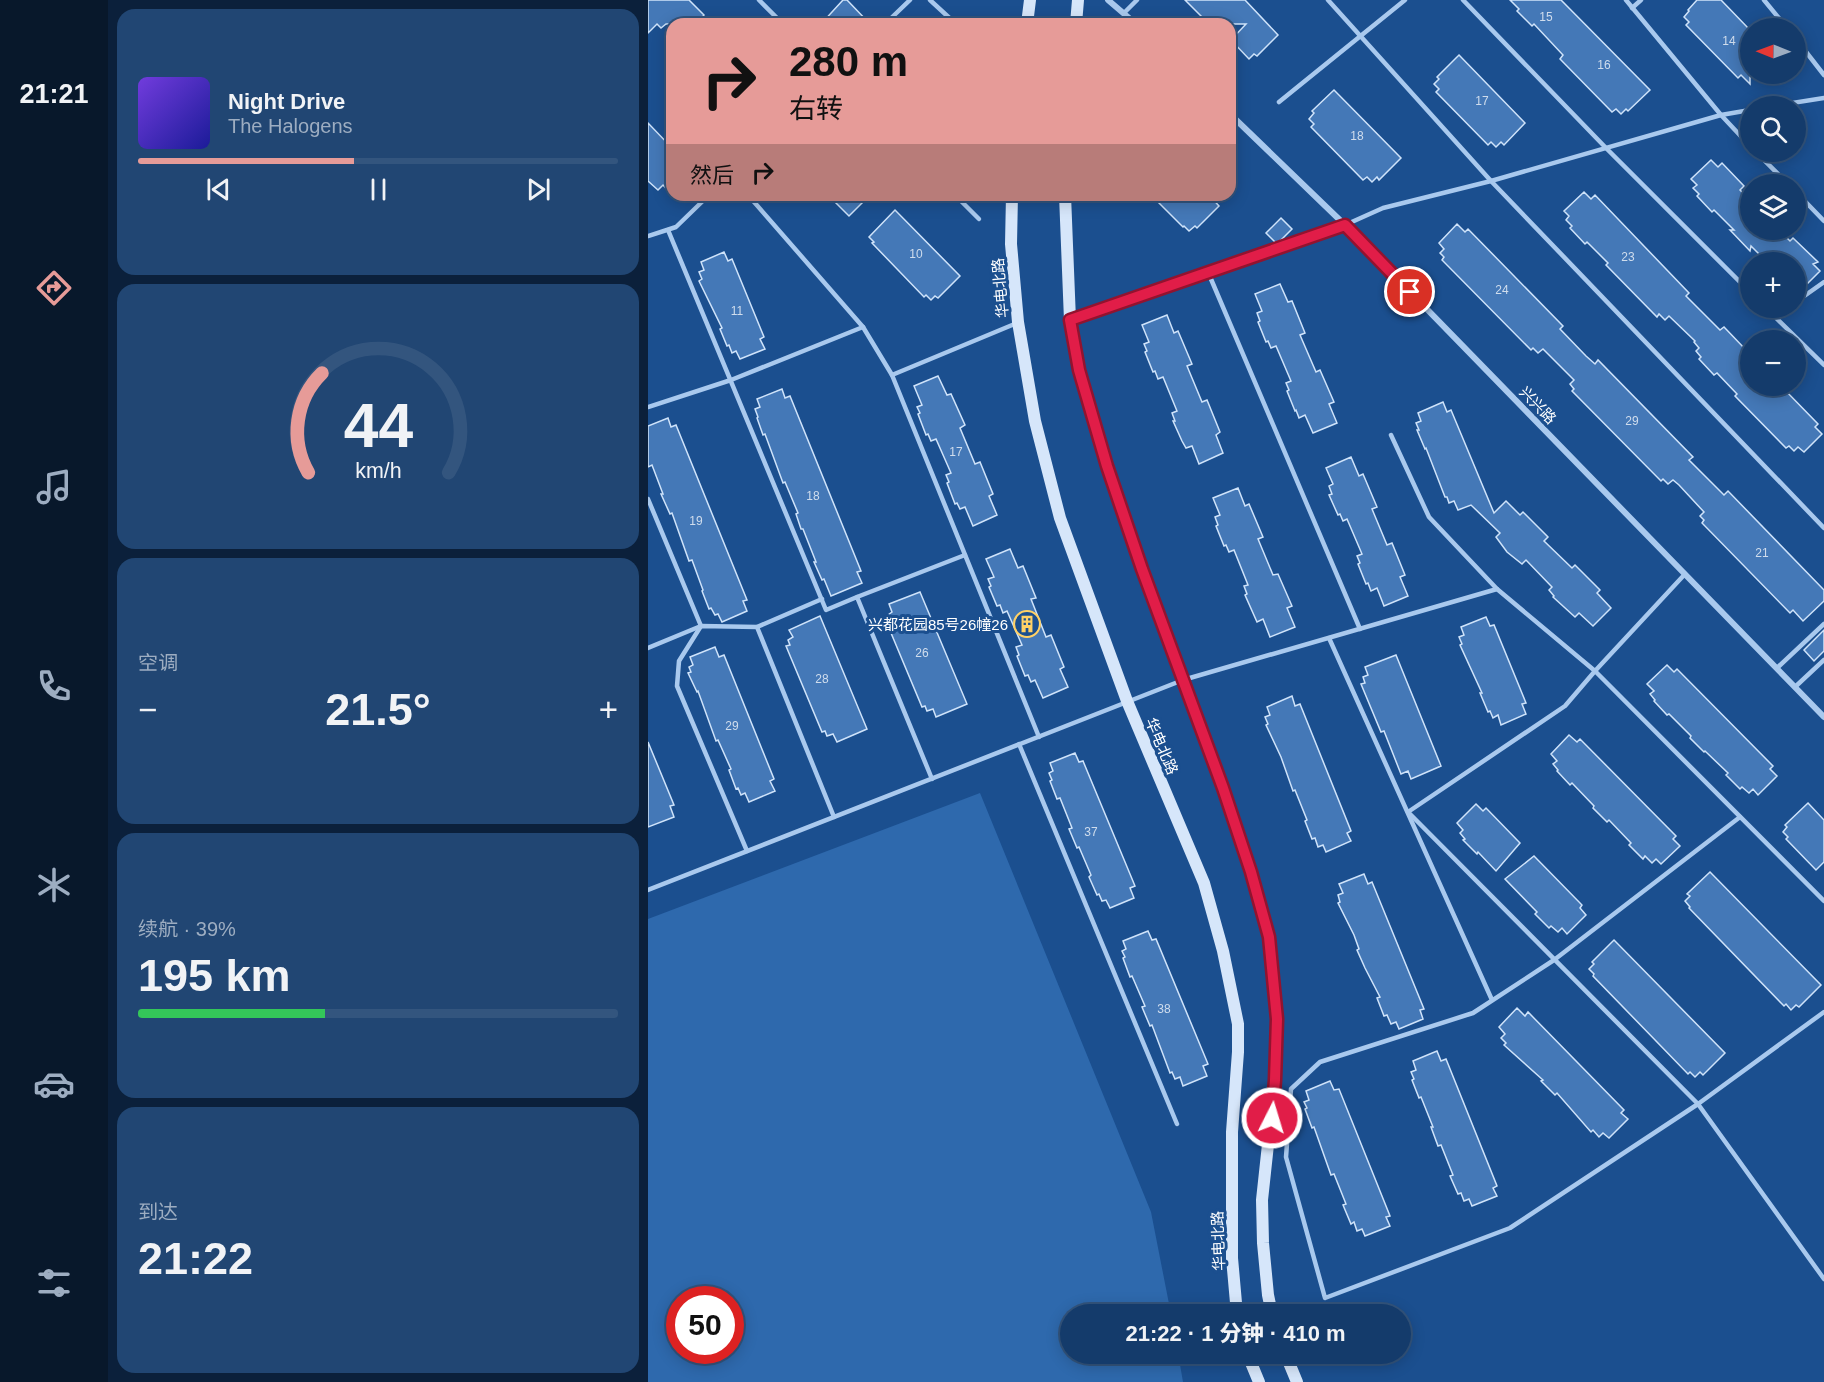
<!DOCTYPE html>
<html lang="zh">
<meta charset="utf-8">
<style>
body{margin:0;font-family:Arial,"Noto Sans SC",sans-serif;background:#214673;color:#f1f3f6;height:100vh;display:flex;flex-direction:column;font-size:22px;white-space:nowrap}
*{box-sizing:border-box;margin:0}
p{font-size:20px;color:#9dadc1}
.icon{flex:none;width:33px;height:33px;fill:none;stroke:currentColor;stroke-width:2;stroke-linecap:round;stroke-linejoin:round}
.map{position:relative;flex:1;overflow:hidden}
.details{display:flex;flex-direction:column;gap:9px;padding:9px;background:#0b203b;width:540px}
.details>*{flex:none}
.banner{position:absolute;left:18px;top:18px;width:570px;height:183px;border-radius:18px;box-shadow:0 3px 15px #0003,0 0 0 2px #33557e;background:#e69b98;color:#111;overflow:hidden}
.needle{width:39px;rotate:271deg}
.fabs{position:absolute;left:1092px;top:18px;display:grid;gap:12px}
.fabs a{display:grid;place-items:center;width:66px;height:66px;border-radius:50%;background:#143b6b;box-shadow:0 3px 15px #0003,0 0 0 2px #33557e;font-size:30px}
.speed{position:absolute;left:18px;top:1286px;display:flex;gap:12px;font-size:30px;font-weight:700;text-align:center}
.speed>*{display:grid;place-content:center;width:78px;height:78px;border-radius:50%;background:#143b6b;box-shadow:0 3px 15px #0003,0 0 0 2px #33557e;line-height:1}
.speed .limit{border:9px solid #d22;background:#fff;color:#111}
.pin{position:absolute;display:grid;place-items:center;width:51px;height:51px;color:#fff;margin:-26px;border:3px solid #fff;border-radius:50%;box-shadow:0 2px 6px #0007}
.me{position:absolute;width:66px;margin:-33px;rotate:5deg;stroke-linejoin:round;filter:drop-shadow(0 0 4px #0008)}
.turn{display:flex;align-items:center;gap:21px;height:126px;padding:0 24px;font-size:27px}
.turn .icon{width:78px;height:78px;stroke-width:2.5}
.turn b{display:block;font-size:42px;line-height:51px}
.then{display:flex;align-items:center;height:57px;padding:0 24px;background:#0003;gap:12px;font-size:22px}
.big{font-size:45px;font-weight:800;line-height:1.1}
.details .card{flex:1;display:flex;flex-direction:column;justify-content:center;gap:9px;min-width:0;padding:0 21px;border-radius:18px;background:#214673}
.details .dial{align-items:center;gap:0}
.dial svg{height:156px;overflow:visible;fill:none;stroke:#33557e;stroke-width:7;stroke-linecap:round;text-anchor:middle}
.dial text{fill:#f1f3f6;stroke:none}
.song{display:flex;align-items:center;gap:18px}
.cover{width:72px;height:72px;border-radius:9px;background:linear-gradient(135deg,hsl(260 70% 55%),hsl(240 70% 35%))}
.played{height:6px;border-radius:3px;background:linear-gradient(90deg,#e69b98 45%,#33557e 45%)}
.keys{display:flex;justify-content:space-around;direction:ltr}
.heat{display:flex;justify-content:space-between;align-items:center;font-size:33px;direction:ltr}
.charge{height:9px;border-radius:4px;background:linear-gradient(90deg,#34c759 39%,#33557e 0)}
.trip{position:absolute;left:412px;top:1304px;width:351px;height:60px;border-radius:30px;background:#143b6b;box-shadow:0 3px 15px #0003,0 0 0 2px #33557e;font-weight:800;line-height:60px;text-align:center}
main{display:flex;flex:1;min-height:0}
.dock{display:flex;flex-direction:column;width:108px;justify-content:space-around;align-items:center;background:#08182b;color:#9dadc1}
.dock .icon{width:42px;height:42px}
.dock .current{color:#e69b98}
.dock b{font-size:27px;color:#f1f3f6}
.map>svg:first-child{display:block}
.green{fill:#2e69ad;fill-rule:evenodd}
.building{fill:#4478b7;stroke:#cfe3fa;stroke-width:1.5}
.lines{fill:none;stroke-linecap:round;stroke-linejoin:round}
.service{stroke:#a9c9ee;stroke-width:4.5}
.minor{stroke:#a9c9ee;stroke-width:6}
.secondary{stroke:#d6e6fa;stroke-width:12}
.route-casing{stroke:#92132f;stroke-width:15}
.route{stroke:#e11d48;stroke-width:10}
.labels{text-anchor:middle;dominant-baseline:central;stroke-width:6;stroke-linejoin:round;paint-order:stroke}
.number-label{font-size:12px;fill:#d0dded}
.street-label{font-size:15px;fill:#fff;stroke:#1b4f8f}
.poi-label{font-size:15px;fill:#fff;stroke:#1b4f8f;text-anchor:end}
</style>
<main>
<nav class="dock">
<b>21:21</b>
<svg class="icon current" aria-label="directions" viewBox="0 0 24 24"><path d="M12 3l9 9-9 9-9-9zM9 14v-3h6M13 9l2 2-2 2"/></svg>
<svg class="icon" aria-label="music" viewBox="0 0 24 24"><path d="M9 18V5l10-2v13"/><circle cx="6" cy="18" r="3"/><circle cx="16" cy="16" r="3"/></svg>
<svg class="icon" aria-label="phone" viewBox="0 0 24 24"><path d="M5 4h4l2 5-3 2q2 4 5 5l2-3 5 2v4C11 20 4 13 5 4z"/></svg>
<svg class="icon" aria-label="climate" viewBox="0 0 24 24"><path d="M12 3v18M4 7l16 10M4 17L20 7"/></svg>
<svg class="icon" aria-label="car" viewBox="0 0 24 24"><path d="M5 17H2v-5l4-1 3-4h7l3 4 3 1v5h-3M9 17h6M6 11h13"/><circle cx="7" cy="17" r="2"/><circle cx="17" cy="17" r="2"/></svg>
<svg class="icon" aria-label="filters" viewBox="0 0 24 24"><path d="M4 7h16M4 17h16"/><circle cx="9" cy="7" r="2"/><circle cx="15" cy="17" r="2"/></svg>
</nav>
<section class="details">
<div class="card">
<div class="song"><i class="cover"></i><div><b>Night Drive</b><p>The Halogens</p></div></div>
<div class="played"></div>
<div class="keys"><svg class="icon" aria-label="previous" viewBox="0 0 24 24"><path d="M18 5L8 12l10 7zM5 5v14"/></svg><svg class="icon" aria-label="pause" viewBox="0 0 24 24"><path d="M8 5v14M16 5v14"/></svg><svg class="icon" aria-label="next" viewBox="0 0 24 24"><path d="M6 5l10 7-10 7zM19 5v14"/></svg></div>
</div>
<div class="card dial"><svg viewBox="0 0 100 80">
<path d="M14 69A42 42 0 1 1 86 69"/>
<path d="M14 69A42 42 0 0 1 21 18" stroke="#e69b98"/>
<text x="50" y="56" font-size="32" font-weight="700">44</text>
<text x="50" y="72" font-size="11">km/h</text>
</svg></div>
<div class="card"><p>空调</p>
<div class="heat"><a>−</a><b class="big">21.5°</b><a>+</a></div>
</div>
<div class="card"><p>续航 · 39%</p><b class="big">195 km</b><div class="charge"></div></div>
<div class="card"><p>到达</p><b class="big">21:22</b></div>
</section>
<div class="map">
<svg width="1176" height="1382" viewBox="0 0 1176 1382">
<rect width="100%" height="100%" fill="#1b4f8f"/>
<path class="green" d="M332,793L503,1212L523,1314H423V1353H530L535,1382H0V919ZM32,1299H82V1350H32Z"/>
<g class="building">
<polygon points="0,0 41,0 56,15 48,24 18,24 13,28 9,24 0,33"/>
<polygon points="195,0 199,0 222,24 173,24"/>
<polygon points="537,0 597,0 630,35 609,56 606,54 601,59 583,40 598,24 561,24"/>
<polygon points="862,0 913,0 1002,90 980,111 978,109 973,114 968,109 964,112 912,59 915,55 886,24 884,26 869,11 871,9"/>
<polygon points="1049,0 1073,0 1102,30 1102,84 1093,75 1090,78 1038,25 1041,22 1036,17 1041,11 1040,10"/>
<polygon points="811,55 877,123 856,145 853,142 848,147 843,142 840,145 788,92 791,89 786,84 791,79 789,77"/>
<polygon points="686,90 753,158 731,180 729,177 724,182 719,177 715,180 663,127 666,124 661,119 666,113 664,111"/>
<polygon points="0,123 24,148 24,195 15,185 10,190 0,181"/>
<polygon points="1063,160 1070,167 1074,163 1096,186 1092,190 1102,200 1102,230 1131,230 1142,241 1145,238 1170,262 1165,264 1172,271 1148,295 1148,262 1119,262 1103,246 1102,251 1082,230 1086,230 1066,210 1064,212 1049,196 1051,194 1045,188 1049,185 1043,179"/>
<polygon points="936,192 943,199 947,195 1041,293 1038,296 1072,330 1076,327 1098,350 1095,353 1102,361 1102,386 1133,386 1170,424 1167,427 1174,434 1156,452 1150,447 1146,451 1141,446 1138,448 1087,396 1089,394 1069,373 1066,375 1051,359 1053,357 1048,351 1051,348 1046,342 1047,341 1021,316 1017,320 1011,314 1009,317 958,265 960,263 939,242 937,244 922,228 924,226 918,220 921,216 916,211"/>
<polygon points="180,195 222,195 201,216"/>
<polygon points="503,195 561,195 571,206 549,228 547,226 541,231 536,226 535,227"/>
<polygon points="247,210 312,276 290,298 287,296 283,300 278,295 276,297 224,243 226,242 221,237"/>
<polygon points="633,218 644,229 629,244 618,233"/>
<polygon points="809,224 817,232 820,229 915,326 912,329 938,356 947,364 950,360 1045,457 1041,460 1076,495 1080,491 1176,590 1176,601 1155,621 1145,610 1142,613 1054,523 1056,520 1052,516 1056,512 1031,485 1025,480 1020,484 1015,479 1013,481 924,391 926,389 922,384 926,380 895,349 890,353 885,348 883,350 794,260 796,257 792,253 796,249 791,243"/>
<polygon points="76,252 80,261 84,259 116,337 112,339 117,349 92,359 88,351 84,353 81,345 79,346 72,329 74,328 51,281 54,279 51,272 56,270 53,262"/>
<polygon points="632,284 640,302 644,301 657,333 652,335 668,372 672,370 686,402 681,404 689,423 665,433 657,415 651,418 648,410 647,411 639,391 641,390 638,383 643,381 628,346 623,348 620,341 618,342 610,322 612,321 609,313 614,311 607,294"/>
<polygon points="519,315 526,333 530,331 544,364 539,366 554,402 559,400 572,432 568,435 575,453 551,464 544,446 538,448 534,441 525,421 527,421 524,413 529,411 515,377 510,379 507,371 505,372 497,352 499,351 496,344 501,342 494,325"/>
<polygon points="290,376 299,395 303,394 317,425 312,428 327,464 332,462 345,494 341,496 349,515 325,526 317,507 312,509 309,503 307,504 299,483 301,482 298,475 303,473 288,439 283,441 280,434 278,435 270,414 272,413 269,407 274,405 266,386"/>
<polygon points="134,389 137,398 142,396 213,571 209,572 214,583 183,596 176,579 174,580 166,562 168,562 155,529 153,529 148,514 150,513 137,482 135,483 117,434 115,435 109,418 110,417 107,409 112,407 109,399"/>
<polygon points="795,402 799,412 803,410 846,513 858,501 872,515 875,512 900,537 896,541 924,568 927,565 952,590 949,593 963,608 945,626 931,613 927,617 905,597 906,596 901,590 904,587 878,560 874,564 859,552 848,537 852,533 823,505 810,510 806,501 801,503 799,497 797,497 778,448 777,449 769,430 771,430 768,423 773,421 770,413"/>
<polygon points="20,418 23,427 28,425 99,600 95,601 99,611 74,622 70,614 67,615 63,608 61,609 54,591 55,590 44,560 41,561 24,513 22,514 13,494 15,494 4,465 0,467 0,426"/>
<polygon points="703,457 711,476 715,474 729,507 724,509 739,545 744,543 757,575 752,577 760,596 736,606 729,588 723,591 720,583 718,584 710,564 712,563 709,556 714,554 699,519 695,521 692,514 690,515 681,495 684,494 681,486 685,484 678,468"/>
<polygon points="590,488 597,506 601,504 615,537 610,539 625,575 630,574 644,606 639,608 647,627 622,637 615,619 609,622 597,595 599,594 596,586 600,585 586,550 581,552 578,545 576,546 568,526 570,525 567,517 572,515 565,498"/>
<polygon points="362,549 370,568 375,566 388,598 383,599 398,637 403,635 416,667 412,669 420,687 395,698 387,680 383,682 380,675 377,676 369,656 371,655 368,647 374,645 359,611 355,613 352,605 349,606 341,587 343,586 340,579 346,577 338,559"/>
<polygon points="272,592 319,704 288,717 285,709 279,711 277,706 274,707 238,621 242,620 240,615 244,612 241,604"/>
<polygon points="172,616 219,729 189,742 185,734 179,736 177,731 174,732 138,646 142,645 140,640 145,637 141,630"/>
<polygon points="838,617 842,626 846,625 878,703 874,704 878,714 853,725 850,715 845,718 842,711 840,712 832,693 834,693 812,645 814,644 811,637 816,635 813,627"/>
<polygon points="1176,630 1176,651 1166,661 1156,650"/>
<polygon points="67,647 71,657 76,655 126,779 122,781 127,791 101,802 97,793 93,795 90,788 88,789 81,770 83,769 70,740 68,741 50,691 49,692 40,673 43,672 41,667 45,665 42,657"/>
<polygon points="748,655 793,766 763,779 760,771 753,774 751,769 736,731 733,732 713,684 717,683 715,677 720,675 717,667"/>
<polygon points="1019,665 1026,672 1029,669 1125,766 1122,769 1129,776 1110,795 1105,789 1101,793 1094,787 1092,789 1078,775 1080,773 1057,751 1056,752 1042,738 1043,736 1021,714 1019,715 1006,701 1007,700 1002,694 1006,691 999,684"/>
<polygon points="644,696 647,706 652,704 703,831 699,833 703,841 678,852 675,845 670,847 667,838 664,839 657,821 659,820 647,790 645,791 633,757 618,725 620,724 617,717 622,715 619,707"/>
<polygon points="921,735 929,742 932,739 1028,836 1025,839 1032,846 1013,864 1008,859 1004,863 997,856 995,859 981,845 983,843 961,820 959,822 945,808 946,806 924,783 922,785 909,771 910,770 905,764 909,761 903,754"/>
<polygon points="0,742 26,805 22,806 26,817 0,827"/>
<polygon points="427,753 431,762 435,761 487,886 482,888 486,898 462,908 458,900 454,901 451,894 449,895 441,877 443,875 431,847 429,848 421,829 424,828 412,798 409,799 402,781 404,780 401,773 405,771 402,763"/>
<polygon points="1160,803 1176,820 1176,862 1168,870 1138,839 1140,837 1135,832 1139,827 1137,825"/>
<polygon points="828,804 835,811 838,808 872,843 848,871 830,852 829,854 815,840 817,839 812,833 815,830 809,823"/>
<polygon points="886,856 934,905 932,908 938,915 919,934 914,928 910,932 903,926 901,928 887,914 889,912 857,879"/>
<polygon points="1062,872 1173,985 1151,1007 1148,1005 1143,1010 1138,1004 1136,1006 1041,908 1042,907 1037,901 1042,896 1039,894"/>
<polygon points="716,874 720,884 724,882 776,1009 772,1010 775,1019 751,1029 748,1022 743,1024 739,1015 736,1016 729,998 732,997 717,968 709,950 711,949 706,935 690,903 692,902 690,895 695,893 691,884"/>
<polygon points="500,931 504,940 508,939 560,1064 555,1066 559,1076 535,1086 532,1077 527,1079 524,1072 522,1073 504,1025 502,1026 494,1007 497,1006 484,976 482,977 475,958 477,957 474,951 478,949 475,941"/>
<polygon points="966,940 1077,1053 1055,1075 1052,1072 1047,1077 1042,1072 1040,1074 945,976 946,974 941,969 946,964 944,962"/>
<polygon points="869,1008 877,1016 880,1012 976,1110 973,1113 980,1119 961,1138 955,1133 951,1137 945,1130 943,1132 909,1093 907,1095 893,1081 895,1080 856,1045 858,1043 853,1038 857,1034 851,1027"/>
<polygon points="789,1051 793,1061 798,1059 849,1186 845,1188 849,1196 824,1206 821,1199 816,1201 813,1193 810,1194 802,1176 805,1175 793,1145 790,1146 783,1127 785,1127 773,1097 771,1098 764,1080 766,1079 763,1072 768,1070 765,1061"/>
<polygon points="682,1081 686,1090 691,1089 742,1216 738,1217 742,1226 717,1236 714,1229 709,1231 706,1222 703,1224 695,1205 698,1204 686,1174 683,1175 666,1127 664,1128 657,1109 659,1108 656,1102 661,1100 658,1091"/>
</g>
<g class="lines">
<g class="service">
<polyline points="111,0 135,24"/>
<polyline points="282,0 308,24"/>
<polyline points="680,0 843,181 1176,528"/>
<polyline points="815,0 958,148 1102,292"/>
<polyline points="978,0 1073,115 1102,146"/>
<polyline points="1116,0 1139,28"/>
<polyline points="984,8 993,0"/>
<polyline points="476,13 489,0"/>
<polyline points="237,24 262,0"/>
<polyline points="1148,39 1176,75"/>
<polyline points="631,102 757,0"/>
<polyline points="1125,106 1176,98"/>
<polyline points="1108,152 1140,184"/>
<polyline points="1148,192 1176,221"/>
<polyline points="100,195 215,327"/>
<polyline points="307,195 331,219"/>
<polyline points="20,230 178,610 209,597 284,779"/>
<polyline points="0,236 28,227 61,195"/>
<polyline points="560,272 712,629"/>
<polyline points="1148,300 1152,299 1176,282"/>
<polyline points="1118,308 1176,365"/>
<polyline points="424,320 697,225 735,208 843,181 1073,115 1102,110"/>
<polyline points="244,375 391,737"/>
<polyline points="0,407 83,380 215,327 244,375 369,323"/>
<polyline points="743,435 781,517 849,589 947,671 1176,901"/>
<polyline points="0,499 53,626 31,661 29,686 99,851"/>
<polyline points="1037,574 947,671 917,706 760,812 1050,1104 1176,1279"/>
<polyline points="209,597 317,555"/>
<polyline points="109,627 174,599"/>
<polyline points="681,638 844,1000"/>
<polyline points="0,648 53,626 109,627 186,817"/>
<polyline points="1129,668 1176,624"/>
<polyline points="1147,687 1176,660"/>
<polyline points="371,744 529,1124"/>
<polyline points="1092,817 906,960 825,1013 672,1062 643,1089 638,1157 677,1298 862,1228 1050,1104 1176,1012"/>
<polyline points="0,890 535,680 849,589"/>
</g>
<g class="minor">
<polyline points="460,0 488,24"/>
<polyline points="582,114 697,225 1176,717"/>
</g>
<g class="secondary">
<polyline points="379,24 382,0"/>
<polyline points="428,24 430,0"/>
<polyline points="364,195 363,244 370,322 387,421 412,518 479,701 556,883 575,951 590,1024 590,1052 584,1132 584,1258 589,1314"/>
<polyline points="417,195 422,320 431,371 459,466 494,569 575,788 603,872 621,937 629,1019 627,1080 614,1200 615,1243 620,1295 624,1314"/>
<polyline points="599,1353 611,1382"/>
<polyline points="637,1353 649,1382"/>
</g>
</g>
<g class="lines">
<defs>
<polyline id="route" points="624,1118 627,1080 629,1019 621,937 603,872 575,788 494,569 459,466 431,370 422,320 697,225 762,292"/>
</defs>
<use href="#route" class="route-casing"/>
<use href="#route" class="route"/>
</g>
<defs>
<symbol id="building-ring" viewBox="-11 -11 22 22"><circle r="9.5" fill="#1b4f8f" stroke="#ffd166" stroke-width="1.5"/><path d="M-4-6H4V6H1V3H-1V6H-4ZM-2.5-4.3h1.7v1.8h-1.7ZM.8-4.3h1.7v1.8H.8ZM-2.5-1h1.7V.8h-1.7ZM.8-1h1.7V.8H.8Z" fill="#ffd166"/></symbol>
</defs>
<g fill-rule="evenodd">
<use href="#building-ring" x="364" y="609" width="30" height="30"/>
</g>
<g class="labels">
<g class="number-label">
<text x="898" y="17">15</text>
<text x="1081" y="41">14</text>
<text x="956" y="65">16</text>
<text x="834" y="101">17</text>
<text x="709" y="136">18</text>
<text x="268" y="254">10</text>
<text x="980" y="257">23</text>
<text x="854" y="290">24</text>
<text x="89" y="311">11</text>
<text x="984" y="421">29</text>
<text x="308" y="452">17</text>
<text x="165" y="496">18</text>
<text x="48" y="521">19</text>
<text x="1114" y="553">21</text>
<text x="274" y="653">26</text>
<text x="174" y="679">28</text>
<text x="84" y="726">29</text>
<text x="443" y="832">37</text>
<text x="516" y="1009">38</text>
</g>
<g class="street-label">
<text transform="translate(352 288) rotate(-95)">华电北路</text>
<text transform="translate(890 405) rotate(46)">兴兴路</text>
<text transform="translate(514 746) rotate(67)">华电北路</text>
<text transform="translate(570 1241) rotate(-92)">华电北路</text>
</g>
<g class="poi-label">
<text x="360" y="624">兴都花园85号26幢26</text>
</g>
</g>
</svg>
<div class="fabs">
<a><svg class="needle" viewBox="-14 -14 28 28"><path d="M0-13l5 13h-10z" fill="#e53935"/><path d="M0 13l5-13h-10z" fill="#9dadc1"/></svg></a>
<a><svg class="icon" aria-label="search" viewBox="0 0 24 24"><circle cx="10" cy="10" r="6"/><path d="M15 15l6 6"/></svg></a>
<a><svg class="icon" aria-label="layers" viewBox="0 0 24 24"><path d="M12 4l9 5-9 5-9-5zM3 14l9 5 9-5"/></svg></a>
<a>+</a>
<a>−</a>
</div>
<div class="speed"><div class="limit">50</div></div>
<div class="pin" style="left:762px;top:292px;background:#d93025"><svg class="icon" aria-label="arrive" viewBox="0 0 24 24"><path d="M6 21V4h12l-3 4 3 4H6"/></svg></div>
<svg class="me" style="left:624px;top:1118px" viewBox="-20 -20 40 40"><circle r="17" fill="#e11d48" stroke="#fff" stroke-width="3"/><path d="M0-11L8 9 0 5-8 9z" fill="#fff"/></svg>
<div class="trip">21:22 · 1 分钟 · 410 m</div>
<div class="banner">
<div class="turn"><svg class="icon" aria-label="right" viewBox="0 0 24 24"><path d="M7 20v-9h11M14 6l5 5-5 5"/></svg><div><b>280 m</b>右转</div></div>
<div class="then">然后<svg class="icon" aria-label="right" viewBox="0 0 24 24"><path d="M7 20v-9h11M14 6l5 5-5 5"/></svg></div>
</div>
</div>
</main>
